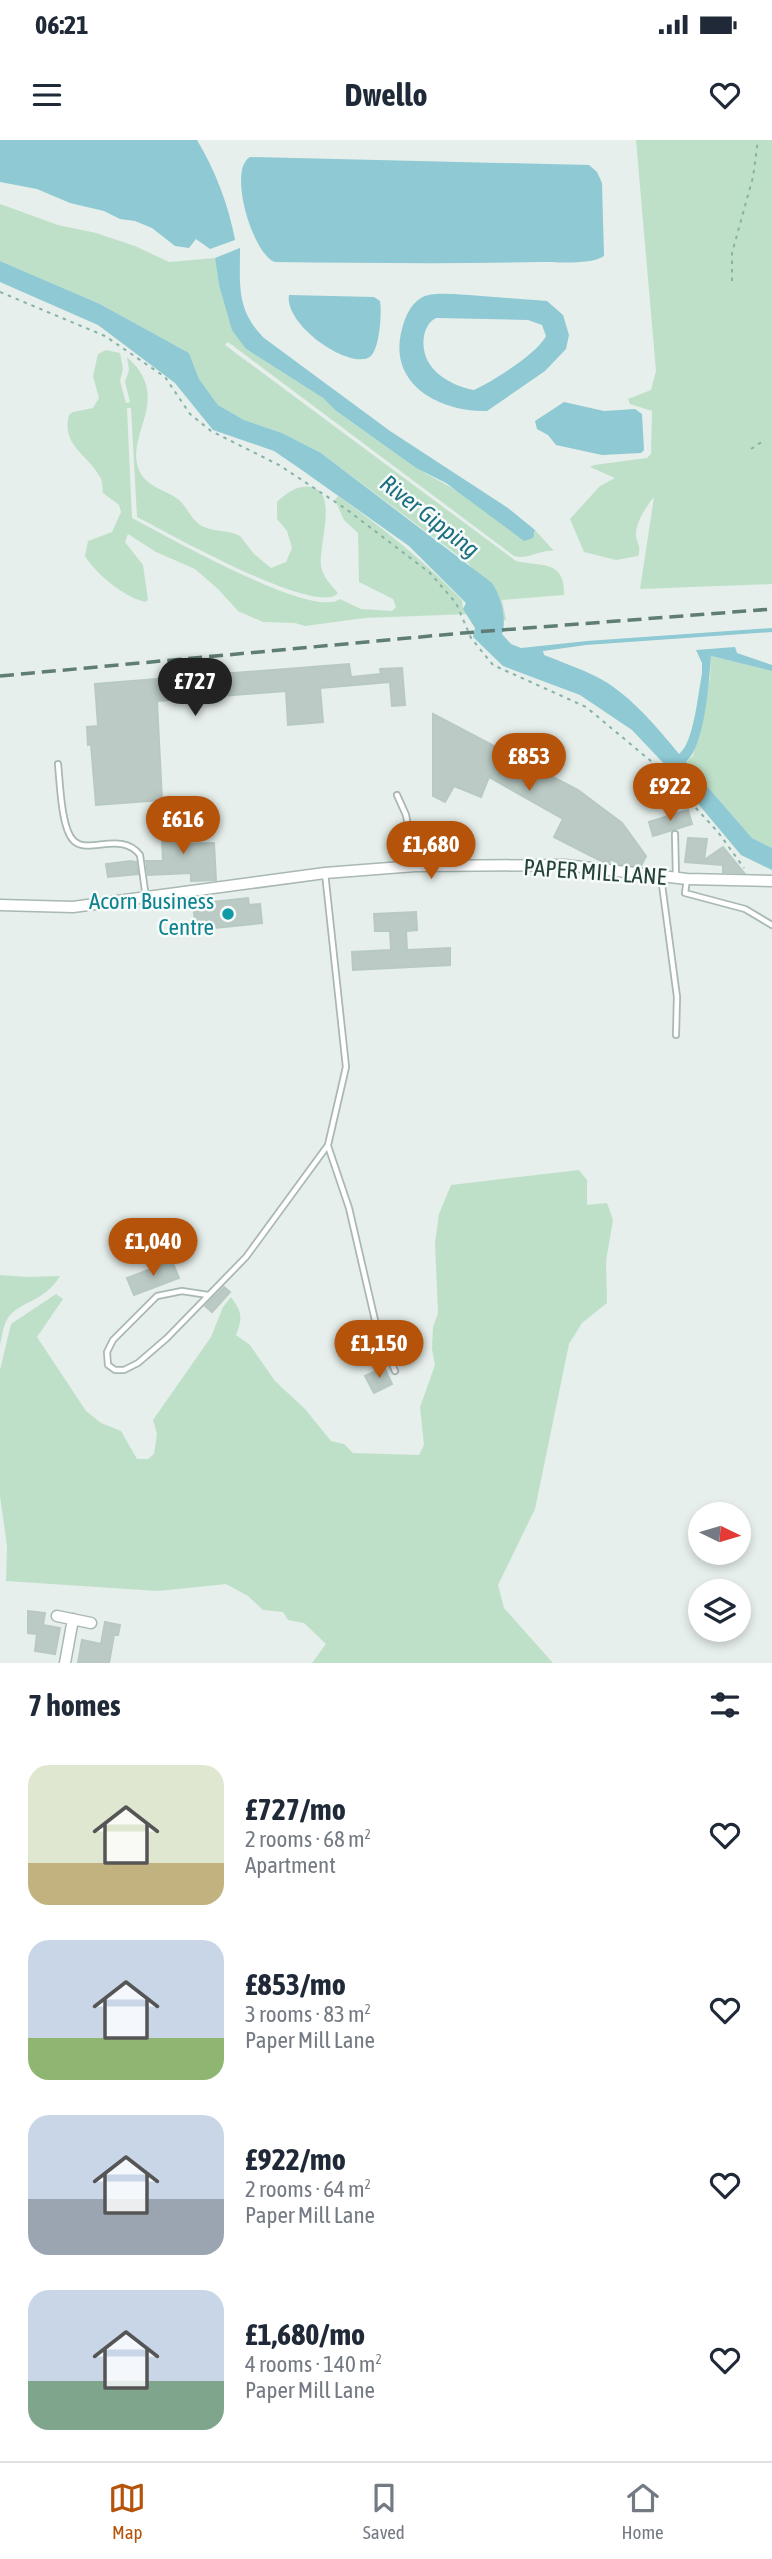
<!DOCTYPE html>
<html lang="en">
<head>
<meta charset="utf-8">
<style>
  body { margin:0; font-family:"Asap Condensed",sans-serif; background:#f2f2f3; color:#1f2937; height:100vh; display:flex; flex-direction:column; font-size:26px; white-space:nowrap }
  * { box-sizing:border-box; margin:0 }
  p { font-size:23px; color:#747a83 }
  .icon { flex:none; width:38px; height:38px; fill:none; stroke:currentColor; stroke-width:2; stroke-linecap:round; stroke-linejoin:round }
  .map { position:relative; height:1523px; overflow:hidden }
  .details { display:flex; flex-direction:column; background:#fff; flex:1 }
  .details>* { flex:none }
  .needle { width:46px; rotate:95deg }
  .buttons { position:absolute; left:688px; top:1362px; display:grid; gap:14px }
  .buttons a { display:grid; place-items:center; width:63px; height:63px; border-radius:50%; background:#fff; box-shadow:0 4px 10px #0003; font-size:35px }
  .price { position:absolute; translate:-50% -60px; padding:0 16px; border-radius:24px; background:#b45309; color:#fff; font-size:23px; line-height:46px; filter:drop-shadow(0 2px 4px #0008) }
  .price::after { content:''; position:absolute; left:50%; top:42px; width:21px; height:16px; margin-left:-10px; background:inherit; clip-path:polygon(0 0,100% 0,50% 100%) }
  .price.active { background:#222; color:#fff }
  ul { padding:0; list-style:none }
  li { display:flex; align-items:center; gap:21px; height:175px; padding:0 28px }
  li span { display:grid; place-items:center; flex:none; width:196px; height:140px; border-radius:21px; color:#555 }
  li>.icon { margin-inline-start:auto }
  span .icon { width:84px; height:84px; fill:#fffc; stroke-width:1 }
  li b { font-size:30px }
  h2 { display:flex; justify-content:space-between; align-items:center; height:84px; padding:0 28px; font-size:30px }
  .status { display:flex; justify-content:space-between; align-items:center; height:49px; padding:0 35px; background:#fff; direction:ltr }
  .status svg { height:19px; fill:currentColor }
  header { display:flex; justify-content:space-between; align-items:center; height:91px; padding:0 28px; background:#fff; font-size:32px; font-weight:700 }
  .tabs { display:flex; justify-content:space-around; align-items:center; height:98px; border-top:2px solid #e0e1e3; background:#fff; font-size:19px; color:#747a83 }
  .tabs a { display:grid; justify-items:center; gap:4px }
  .tabs .active { color:#b45309 }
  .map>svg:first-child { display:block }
  .green { fill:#bfe0c8 }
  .water { fill:#8ec9d4; fill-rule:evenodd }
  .building { fill:#bbcac4; stroke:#b8c9c2; stroke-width:2 }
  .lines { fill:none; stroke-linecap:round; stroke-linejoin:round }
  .lane-casing { stroke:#a8b8b2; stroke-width:8 }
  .street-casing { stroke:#a8b8b2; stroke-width:13 }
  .path { stroke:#86b3a5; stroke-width:2; stroke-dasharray:3.5 5; stroke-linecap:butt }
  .lane { stroke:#fff; stroke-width:4.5 }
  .street { stroke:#fff; stroke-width:10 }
  .rail { stroke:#5f7d75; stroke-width:3.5; stroke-dasharray:14 7; stroke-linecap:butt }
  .culture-dot { fill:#0f9aa8; stroke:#f7fbf9; stroke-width:2.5 }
  .labels { text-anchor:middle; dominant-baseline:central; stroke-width:5; stroke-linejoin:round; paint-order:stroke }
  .street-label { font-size:23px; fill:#24423a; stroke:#f7fbf9 }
  .culture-label { font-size:23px; fill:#0d838f; stroke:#f7fbf9; text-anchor:end }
  .water-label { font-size:24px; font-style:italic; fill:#1c6f80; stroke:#f7fbf9 }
</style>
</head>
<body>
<div class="status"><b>06:21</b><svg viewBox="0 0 49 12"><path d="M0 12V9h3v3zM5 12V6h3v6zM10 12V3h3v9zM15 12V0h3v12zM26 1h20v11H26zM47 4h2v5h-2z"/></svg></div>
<header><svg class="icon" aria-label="menu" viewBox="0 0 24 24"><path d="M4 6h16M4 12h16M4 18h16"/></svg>Dwello<svg class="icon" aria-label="heart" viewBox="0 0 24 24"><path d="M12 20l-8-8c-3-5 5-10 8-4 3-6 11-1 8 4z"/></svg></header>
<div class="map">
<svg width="772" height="1523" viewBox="0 0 772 1523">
  <rect width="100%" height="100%" fill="#e6efeb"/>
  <!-- green -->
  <path class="green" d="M636 0H772V444L640 449 654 357C647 365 636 382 636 394 636 403 642 406 638 416L616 420 584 412 570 379 600 346 615 338 590 327 594 325 647 318 651 314 652 271 630 264 628 259 651 250 656 231Z
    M0 64 58 85 96 93 135 106 169 122 215 118 219 145 246 209 323 258 335 270 416 328 535 394V390L554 411C540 409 529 420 514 416L228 202 225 205 516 421C541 427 565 419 564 455L502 460 506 480 495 481 478 437 468 423 321 313 282 293 244 280 218 265 199 239 189 213 100 164 0 121Z
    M106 210 120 213 123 229 120 241 126 263 130 262 125 242 129 230 127 217C175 259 122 296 140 332 148 348 167 350 179 360 188 368 192 382 204 387 216 392 229 390 240 396L254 414 271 428 286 422 292 408 287 391 277 379V362C285 354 298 344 311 347 339 352 318 406 321 426 323 437 331 445 338 453 317 478 165 391 137 377L131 268H127L132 378C165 395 313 480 340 459L361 469 392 471 396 467 393 459 359 442 358 393 344 380 335 360 338 356C383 388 424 421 462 460L463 469 468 474 365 478 305 486 295 483 263 482 238 471 218 449 195 429 156 412 128 394 125 402 143 425 148 460 145 462C124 457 96 434 85 416L88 401 112 392 121 372 119 365 103 353C102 348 103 342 100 337 88 314 61 306 69 275L73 272 93 268 99 258 93 236 98 214Z
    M711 516 772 531V708L752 698 686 622 693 616 710 538Z
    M579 1030 587 1040V1065L607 1063 613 1080 606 1121 607 1163 582 1183 569 1204 535 1369 498 1445 504 1468 553 1523H312L326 1504 304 1483 288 1480 283 1472 263 1470 248 1456 226 1444 158 1451 6 1441 7 1406 0 1356V1230L11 1184 56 1154 63 1159 37 1197 86 1271 101 1283 121 1291 137 1319H148L154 1314 157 1294 153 1280 211 1197 223 1167 231 1157C242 1172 243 1178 236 1195L250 1205 275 1241 305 1269 331 1301 344 1304 353 1313 419 1315 424 1305 420 1267 435 1225 432 1209 433 1187 438 1173 435 1103 439 1074 451 1045Z
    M0 1135 28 1137 60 1136C45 1162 19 1161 8 1178 3 1185 2 1197 0 1205Z"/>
  <!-- water -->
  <path class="water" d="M0 0H197C215 30 229 66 235 100L210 109 196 99 189 108 175 106 152 88 135 81 120 79 104 71 70 63 37 49 0 42Z
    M250 17 589 25 597 32 602 43 604 116C592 125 556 122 541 122 452 124 364 123 275 122 253 115 227 30 250 17Z
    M240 108C240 145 236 170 264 198L390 291 508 368 535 390 533 398 524 401 446 343 416 328 335 270 323 258 246 209 232 190 219 145 215 118Z
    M0 121 100 164 189 213 199 239 218 265 244 280 282 293 321 313 492 443C501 456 507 480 502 494L511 504 521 508 587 501 772 488V492L586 505 543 511 544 515C561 522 579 528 595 536 628 552 657 587 679 614 694 603 698 553 702 534V523L696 510 735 507 737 513 772 525V531L711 516C709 542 705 605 686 622L752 698 772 708V730L741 715 669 629 632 590 580 555 503 526 473 497 475 488 463 469 466 463 409 406 299 328 274 311 213 290 175 243 98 185 0 142Z
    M289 155 374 157 380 161C382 171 380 214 368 218 344 227 284 183 289 155Z
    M469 155 547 161 563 175 569 195 566 209 545 231 487 271C439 272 387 244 402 189 405 177 410 165 421 158 433 151 456 155 469 155ZM436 178 528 180 542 185 546 196C537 214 493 241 474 250 447 245 419 227 424 196 426 187 429 182 436 178Z
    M564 262 604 271 635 269 642 274 644 310 641 313 602 315 556 305 548 295 537 289 535 281Z"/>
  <!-- building -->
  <path class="building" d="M349 524 351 537 381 534 380 529 402 528 405 565 392 566 390 542 320 548 323 582 288 585 286 551 157 561 162 660 96 665 91 604 88 605 87 587 98 586 95 544Z
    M433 574 578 650 622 683 646 716 641 726 618 724 611 719 609 723 603 722 554 697 563 679 489 637 481 657 454 646 445 662 433 656Z
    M688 670 692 684 653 696 649 682Z
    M178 677 179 704 214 703 216 740 191 741V733L148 735 146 721H163L161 678Z
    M688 698 707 699 704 720 723 707 744 733 723 732V725L685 722Z
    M131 721 136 722 138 734 108 737 106 724Z
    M248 758 249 765 260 764 262 783 196 790 193 764Z
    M416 772 417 790 406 791 407 810 450 808V825L353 830 352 812 391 810 390 791H375L374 774Z
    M172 1121 179 1138 134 1155 127 1138Z
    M224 1147 230 1152 212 1172 205 1166Z
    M384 1227 392 1244 374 1253 365 1236Z
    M28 1471 45 1473 43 1485 60 1488 55 1514 35 1511 37 1494 28 1493Z
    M105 1482 120 1485 118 1495H114L109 1523H78L82 1500 101 1504Z"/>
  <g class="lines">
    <defs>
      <path id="lane" d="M58 624C60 642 61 687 73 700 87 716 121 690 140 715L146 758
        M397 655 406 675 415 725
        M675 694 676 737
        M661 737 677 857 676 895
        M687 739 685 753 745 769 772 785
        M328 1006 349 1068 377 1189 395 1231
        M208 1155 182 1151 157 1156 113 1200 107 1212 108 1225 115 1230H124L138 1223 167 1198 246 1117 328 1005 346 927 325 733"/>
      <path id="street" d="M0 765 73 767 325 733 415 726 565 725 687 739 772 741
        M57 1476 91 1483
        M65 1523 73 1479"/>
    </defs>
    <!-- lane casing -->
    <use href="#lane" class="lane-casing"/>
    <!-- street casing -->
    <use href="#street" class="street-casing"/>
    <!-- path -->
    <path class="path" d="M732 141V113L753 37 758 0
      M0 152 105 196 165 237 190 274 211 291 279 325 346 369 430 433 456 463 471 498 493 525 586 567 658 627 718 692 744 728
      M751 309 763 301"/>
    <!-- lane -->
    <use href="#lane" class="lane"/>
    <!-- street -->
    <use href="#street" class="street"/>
    <!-- rail -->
    <path class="rail" d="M0 536 463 493 772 469"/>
  </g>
  <!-- markers -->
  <circle class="culture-dot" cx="228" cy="774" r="7"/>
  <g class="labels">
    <!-- street labels -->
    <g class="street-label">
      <text transform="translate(595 732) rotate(4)">PAPER MILL LANE</text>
    </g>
    <!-- culture labels -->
    <g class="culture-label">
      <text x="214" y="761">Acorn Business<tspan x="214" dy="26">Centre</tspan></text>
    </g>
    <!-- water labels -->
    <g class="water-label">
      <text transform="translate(430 376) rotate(38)">River Gipping</text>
    </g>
  </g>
</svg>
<div class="buttons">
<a><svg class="needle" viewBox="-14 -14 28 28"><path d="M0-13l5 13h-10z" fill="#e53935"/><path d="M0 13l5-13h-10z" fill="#747a83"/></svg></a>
<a><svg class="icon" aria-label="layers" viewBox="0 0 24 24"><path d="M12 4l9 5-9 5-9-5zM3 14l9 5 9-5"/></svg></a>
</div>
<b class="price active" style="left:195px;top:578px">£727</b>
<b class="price" style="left:529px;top:653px">£853</b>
<b class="price" style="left:670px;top:683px">£922</b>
<b class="price" style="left:183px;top:716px">£616</b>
<b class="price" style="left:431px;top:741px">£1,680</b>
<b class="price" style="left:153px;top:1138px">£1,040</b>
<b class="price" style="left:379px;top:1240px">£1,150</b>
</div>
<section class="details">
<h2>7 homes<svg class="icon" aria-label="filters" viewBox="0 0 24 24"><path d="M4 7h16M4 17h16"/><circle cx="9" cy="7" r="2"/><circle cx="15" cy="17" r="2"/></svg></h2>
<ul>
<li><span style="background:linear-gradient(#dfe7d0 70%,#c2b280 0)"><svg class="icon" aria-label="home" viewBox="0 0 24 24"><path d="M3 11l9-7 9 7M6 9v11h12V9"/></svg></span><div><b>£727/mo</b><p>2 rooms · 68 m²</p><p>Apartment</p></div><svg class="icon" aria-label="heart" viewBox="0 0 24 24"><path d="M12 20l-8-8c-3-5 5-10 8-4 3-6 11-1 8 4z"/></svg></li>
<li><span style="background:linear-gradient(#c9d6e8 70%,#8fb573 0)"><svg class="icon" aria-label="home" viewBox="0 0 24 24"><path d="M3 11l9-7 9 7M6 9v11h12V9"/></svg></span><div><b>£853/mo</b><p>3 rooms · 83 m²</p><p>Paper Mill Lane</p></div><svg class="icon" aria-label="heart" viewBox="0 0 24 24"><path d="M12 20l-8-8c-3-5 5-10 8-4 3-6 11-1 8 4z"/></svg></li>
<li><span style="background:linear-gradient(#c9d6e8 60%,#9aa5b1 0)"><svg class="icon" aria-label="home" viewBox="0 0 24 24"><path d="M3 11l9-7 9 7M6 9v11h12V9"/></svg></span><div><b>£922/mo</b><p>2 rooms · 64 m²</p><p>Paper Mill Lane</p></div><svg class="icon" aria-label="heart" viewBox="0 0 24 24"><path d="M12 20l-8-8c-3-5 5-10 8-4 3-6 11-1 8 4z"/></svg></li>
<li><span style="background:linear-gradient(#c9d6e8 65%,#7fa58c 0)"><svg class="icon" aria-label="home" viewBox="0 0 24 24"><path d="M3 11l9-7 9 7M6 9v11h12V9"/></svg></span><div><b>£1,680/mo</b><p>4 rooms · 140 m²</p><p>Paper Mill Lane</p></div><svg class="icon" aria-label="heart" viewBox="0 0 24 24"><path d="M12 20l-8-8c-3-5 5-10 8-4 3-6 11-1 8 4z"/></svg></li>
</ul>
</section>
<nav class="tabs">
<a class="active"><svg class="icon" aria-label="map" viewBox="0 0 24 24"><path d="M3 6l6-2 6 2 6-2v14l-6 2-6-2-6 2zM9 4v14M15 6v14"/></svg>Map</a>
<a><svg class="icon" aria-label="saved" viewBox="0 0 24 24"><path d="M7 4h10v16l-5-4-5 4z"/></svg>Saved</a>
<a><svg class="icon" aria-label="home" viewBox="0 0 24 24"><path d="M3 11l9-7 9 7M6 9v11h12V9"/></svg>Home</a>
</nav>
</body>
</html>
